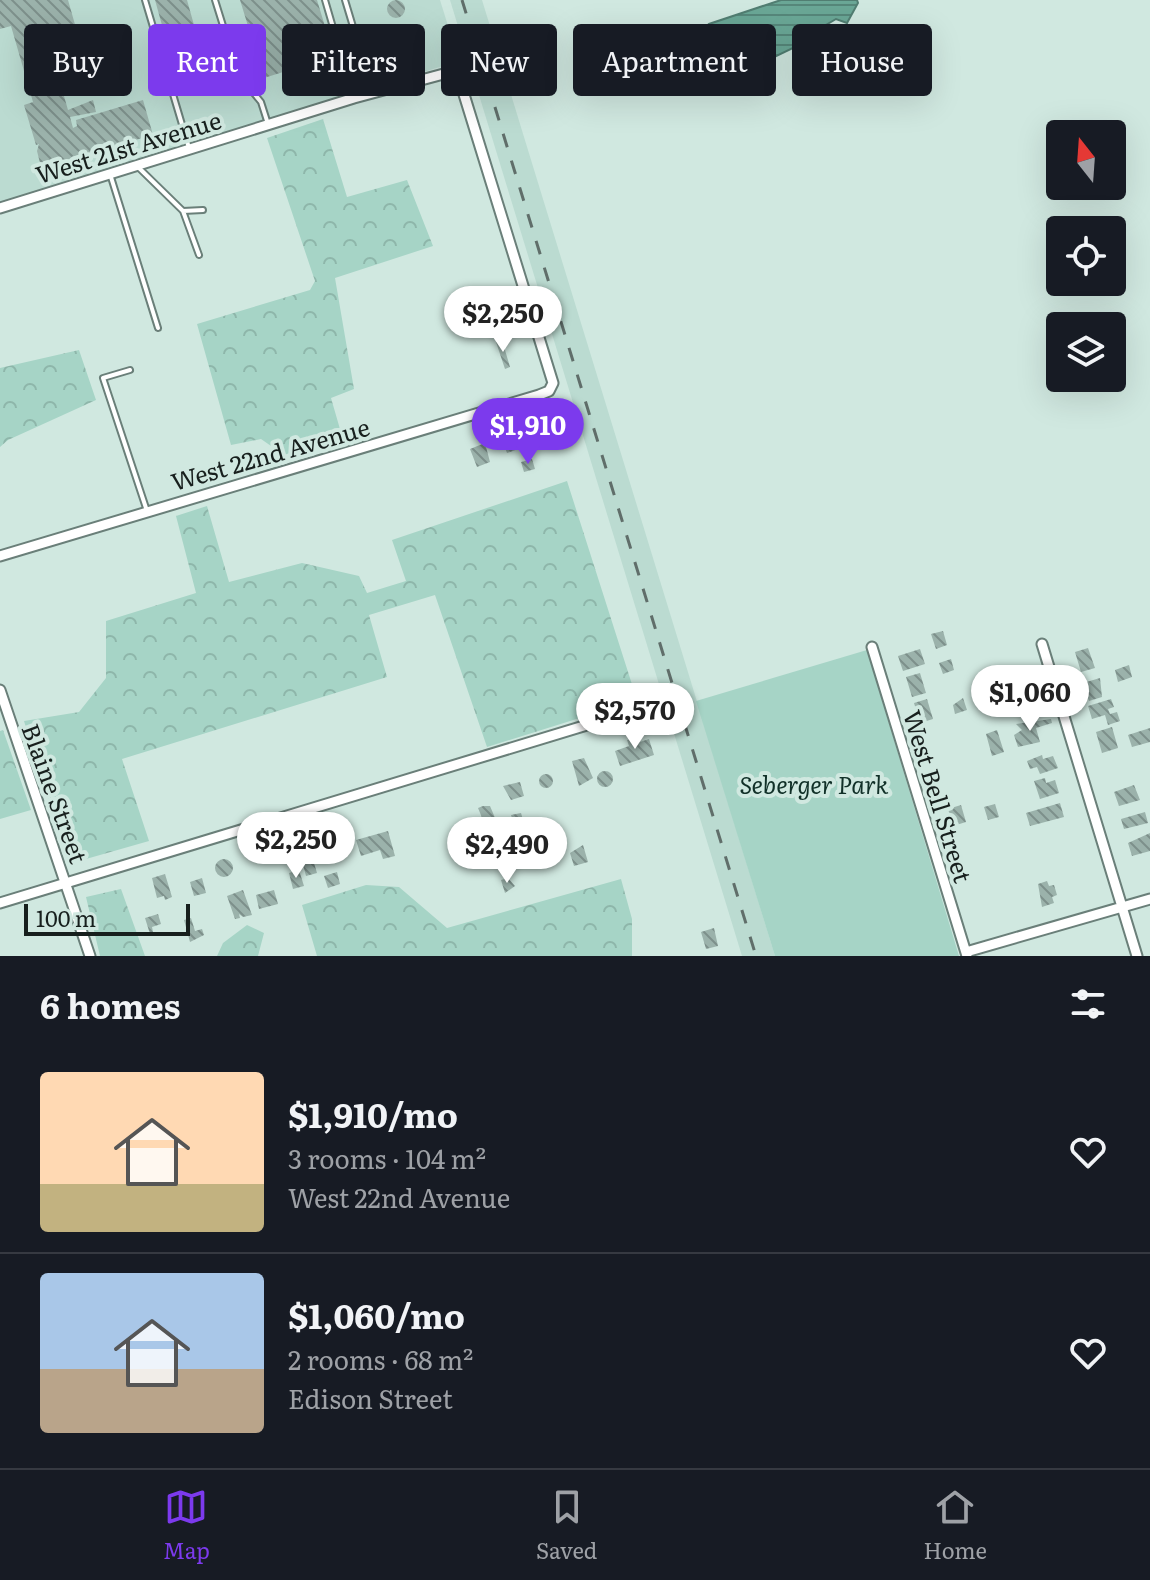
<!DOCTYPE html>
<html lang="en">
<head>
<meta charset="utf-8">
<style>
  body { margin:0; font-family:Literata,serif; background:#242831; color:#f1f3f6; height:100vh; display:flex; flex-direction:column; font-size:30px; white-space:nowrap }
  * { box-sizing:border-box; margin:0 }
  p { font-size:26px; color:#9ea1a6 }
  .icon { flex:none; width:44px; height:44px; fill:none; stroke:currentColor; stroke-width:2; stroke-linecap:round; stroke-linejoin:round }
  .map { position:relative; height:956px; overflow:hidden }
  .sheet { display:flex; flex-direction:column; background:#171b24; flex:1 }
  .sheet>* { flex:none }
  .hud { position:absolute; left:24px; top:24px; width:1102px; height:72px; display:flex; gap:16px }
  .needle { width:52px; rotate:343deg }
  .tools { position:absolute; left:1046px; top:120px; display:grid; gap:16px }
  .tools a { display:grid; place-items:center; width:80px; height:80px; border-radius:8px; background:#171b24; box-shadow:0 8px 32px #0002; font-size:40px }
  .scale { position:absolute; left:24px; bottom:20px; width:166px; box-sizing:border-box; padding-left:8px; border:4px solid #171f1d; border-top:0; font-size:22px; line-height:28px; white-space:nowrap; color:#171f1d; -webkit-text-stroke:6px #d0e8e0; paint-order:stroke }
  .price { position:absolute; translate:-50% -68px; padding:0 18px; border-radius:28px; background:#fff; color:#222; font-size:26px; line-height:52px; filter:drop-shadow(0 2px 4px #0008) }
  .price::after { content:''; position:absolute; left:50%; top:48px; width:24px; height:18px; margin-left:-12px; background:inherit; clip-path:polygon(0 0,100% 0,50% 100%) }
  .price.selected { background:#7c3aed; color:#fff }
  ul { padding:0; list-style:none }
  li { display:flex; align-items:center; gap:24px; height:200px; padding:0 40px }
  li+li { border-top:2px solid #363941 }
  li span { display:grid; place-items:center; flex:none; width:224px; height:160px; border-radius:8px; color:#555 }
  li>.icon { margin-inline-start:auto }
  span .icon { width:96px; height:96px; fill:#fffc; stroke-width:1 }
  li b { font-size:34px }
  h2 { display:flex; justify-content:space-between; align-items:center; height:96px; padding:0 40px; font-size:34px }
  .pill { padding:0 28px; border-radius:8px; background:#171b24; box-shadow:0 8px 32px #0002; font-size:28px; line-height:72px }
  .pill.selected { background:#7c3aed; color:#fff }
  .dock { display:flex; justify-content:space-around; align-items:center; height:112px; border-top:2px solid #363941; background:#171b24; font-size:22px; color:#9ea1a6 }
  .dock a { display:grid; justify-items:center; gap:4px }
  .dock .selected { color:#7c3aed }
  .map>svg:first-child { display:block }
  .built { fill:#bbdbd1 }
  .forest { fill:url(#forest-crowns) }
  .park { fill:#a6d4c6 }
  .water { fill:url(#water-rules); stroke:#517e72; stroke-width:2 }
  .building { fill:url(#building-back-hatch) }
  .lines { fill:none; stroke-linecap:round; stroke-linejoin:round }
  .lane-casing { stroke:#6a7f79; stroke-width:8 }
  .street-casing { stroke:#6a7f79; stroke-width:13 }
  .lane { stroke:#fff; stroke-width:4 }
  .street { stroke:#fff; stroke-width:9 }
  .rail { stroke:#606e6a; stroke-width:3; stroke-dasharray:14 14; stroke-linecap:butt }
  .labels { text-anchor:middle; dominant-baseline:central; stroke-width:8; stroke-linejoin:round; paint-order:stroke }
  .street-label { font-size:24px; fill:#171f1d; stroke:#d0e8e0 }
  .park-label { font-size:24px; font-style:italic; fill:#113028; stroke:#d0e8e0 }
</style>
</head>
<body>
<div class="map">
<svg width="1150" height="956" viewBox="0 0 1150 956">
  <defs>
    <pattern id="forest-crowns" width="20" height="18" patternUnits="userSpaceOnUse" patternTransform="scale(2)"><rect width="20" height="18" fill="#a6d4c6"/><path d="M2 6a3 3 0 1 1 6 0M12 15a3 3 0 1 1 6 0" fill="none" stroke="#8eb6aa"/></pattern>
    <pattern id="water-rules" width="6" height="5" patternUnits="userSpaceOnUse" patternTransform="scale(2)"><rect width="6" height="5" fill="#6aa796"/><path d="M0 2.5h6" fill="none" stroke="#56877a"/></pattern>
    <pattern id="building-back-hatch" width="6" height="6" patternUnits="userSpaceOnUse" patternTransform="scale(2)"><rect width="6" height="6" fill="#9bb2ab"/><path d="M-1 5l2 2M0 0l6 6M5-1l2 2" fill="none" stroke="#7d908b"/></pattern>
  </defs>
  <rect width="100%" height="100%" fill="#d0e8e0"/>
  <!-- built -->
  <path class="built" d="M0 0H440L459 61 0 203Z
    M450 0H482L775 956H742Z"/>
  <!-- forest -->
  <path class="forest" d="M323 119 347 197 407 180 433 246 335 278 354 389 331 398 342 436 284 455 261 439 231 445 197 324 310 290 315 281 267 138Z
    M79 350 96 400 8 440 0 447V368Z
    M567 481 637 700 487 747 435 595 369 615 387 677 122 759 149 841 72 863 62 845 24 721 79 712 106 678V621L196 593 176 516 207 506 229 582 302 563 359 576 367 593 406 581 392 540Z
    M3 730 31 810 0 819V731Z
    M621 879 632 919V956H317L302 905 366 885 399 887 447 928Z
    M121 889 145 956H100L86 897Z
    M247 925 264 933 258 956H217L223 943Z"/>
  <!-- park -->
  <path class="park" d="M867 650 959 956H775L696 701Z"/>
  <!-- water -->
  <path class="water" d="M781 0H857L858 3 847 23 836 19 826 25 820 35 737 75 690 80 664 65 634 68 627 65 644 53 694 37 709 24Z"/>
  <!-- building -->
  <path class="building" d="M387 9a9 9 0 1 1 18 0a9 9 0 1 1-18 0Z
    M0 0H68L78 35 49 44 68 110 93 100 96 112 70 117 73 128 77 126 76 120 143 100 153 135 41 167 37 151 39 144 36 145 24 105 33 102 11 26 0 29Z
    M155 0H187L208 75 178 83Z
    M240 0H317L334 56 264 78Z
    M483 305 488 317 477 322 472 309Z
    M502 340 510 367 505 369 496 342Z
    M517 435 521 448 507 453 502 440Z
    M485 443 490 462 477 467 470 449Z
    M532 459 535 469 524 472 521 462Z
    M943 631 947 645 936 649 931 634Z
    M1088 648 1095 668 1081 672 1075 652Z
    M920 649 925 664 903 671 898 656Z
    M951 659 954 670 943 674 939 663Z
    M1129 665 1132 677 1118 682 1115 670Z
    M920 673 926 693 912 697 906 677Z
    M1100 678 1102 697 1089 701 1083 683Z
    M963 698 967 710 955 714 953 705Z
    M927 699 933 719 920 723 914 703Z
    M1111 699 1114 707 1108 709 1110 714 1117 712 1120 721 1108 725 1105 715 1092 719 1088 706Z
    M1051 719 1052 723 1036 728 1040 742 1018 747 1014 735 1022 730 1016 724Z
    M1112 727 1118 748 1102 753 1096 732Z
    M1150 728V742L1132 747 1128 735Z
    M997 730 1004 752 992 756 986 734Z
    M638 737 640 742 649 739 654 755 620 766 615 751 629 746 627 740Z
    M1042 755 1043 759 1053 756 1058 768 1040 774 1037 767 1030 769 1027 761Z
    M584 758 593 778 579 786 572 761Z
    M597 779a8 8 0 1 1 16 0a8 8 0 1 1-16 0Z
    M539 781a7 7 0 1 1 14 0a7 7 0 1 1-14 0Z
    M1045 778 1046 783 1055 780 1059 793 1040 799 1034 781Z
    M520 782 524 796 511 800 503 786Z
    M1134 785 1140 800 1119 806 1114 792Z
    M1060 803 1064 817 1030 826 1026 813Z
    M995 804 999 817 988 820 984 807Z
    M961 805 966 822 953 826 948 809Z
    M483 806H490L501 832 490 837 478 808Z
    M1145 812 1148 823 1124 829 1121 819Z
    M521 813 524 823 514 825 511 815Z
    M335 824 341 853 327 856 320 829Z
    M388 831 395 856 383 859 380 850 361 856 356 840Z
    M1150 833V851L1132 856 1128 843Z
    M583 845 588 862 574 866 570 853Z
    M309 846 317 873 306 876 299 849Z
    M215 868a9 9 0 1 1 18 0a9 9 0 1 1-18 0Z
    M299 870 304 886 293 889 289 873Z
    M337 872 340 884 328 888 324 876Z
    M165 874 172 897 165 900 164 896 157 898 152 878Z
    M202 878 206 893 194 896 190 882Z
    M508 878 515 886 505 893 501 880Z
    M1047 881 1049 886 1054 885 1057 895 1052 897 1054 903 1042 907 1038 884Z
    M243 890 252 915 243 917 239 914 240 918 235 919 227 896Z
    M274 890 278 904 259 909 256 895Z
    M158 914 161 924 152 927 153 932 150 934 145 918Z
    M191 918 195 931 202 929 204 935 190 942 184 920Z
    M714 928 718 946 706 949 701 932Z"/>
  <g class="lines">
    <defs>
      <path id="lane" d="M145 0 189 148
        M215 0 238 74 261 102 268 124
        M325 0 353 96
        M345 0 372 90
        M137 166 183 211 199 255
        M110 174 158 328
        M183 211 203 210
        M130 370 103 378 147 511"/>
      <path id="street" d="M0 208 354 98 451 72 462 88 553 383 549 391 539 395 0 556
        M1042 644 1137 956
        M872 647 967 956
        M0 690 90 956
        M0 903 643 708
        M966 952 1150 899"/>
    </defs>
    <!-- lane casing -->
    <use href="#lane" class="lane-casing"/>
    <!-- street casing -->
    <use href="#street" class="street-casing"/>
    <!-- lane -->
    <use href="#lane" class="lane"/>
    <!-- street -->
    <use href="#street" class="street"/>
    <!-- rail -->
    <path class="rail" d="M462 0 756 956"/>
  </g>
  <g class="labels">
    <!-- street labels -->
    <g class="street-label">
      <text transform="translate(128 146) rotate(-17)">West 21st Avenue</text>
      <text transform="translate(270 453) rotate(-16)">West 22nd Avenue</text>
      <text transform="translate(56 793) rotate(70)">Blaine Street</text>
      <text transform="translate(939 796) rotate(73)">West Bell Street</text>
    </g>
    <!-- park labels -->
    <g class="park-label">
      <text x="814" y="783">Seberger Park</text>
    </g>
  </g>
</svg>
<div class="tools">
<a><svg class="needle" viewBox="-14 -14 28 28"><path d="M0-13l5 13h-10z" fill="#e53935"/><path d="M0 13l5-13h-10z" fill="#9ea1a6"/></svg></a>
<a><svg class="icon" aria-label="locate" viewBox="0 0 24 24"><circle cx="12" cy="12" r="6"/><path d="M12 2v4M12 18v4M2 12h4M18 12h4"/></svg></a>
<a><svg class="icon" aria-label="layers" viewBox="0 0 24 24"><path d="M12 4l9 5-9 5-9-5zM3 14l9 5 9-5"/></svg></a>
</div>
<div class="scale">100 m</div>
<b class="price" style="left:503px;top:354px">$2,250</b>
<b class="price selected" style="left:528px;top:466px">$1,910</b>
<b class="price" style="left:1030px;top:733px">$1,060</b>
<b class="price" style="left:635px;top:751px">$2,570</b>
<b class="price" style="left:296px;top:880px">$2,250</b>
<b class="price" style="left:507px;top:885px">$2,490</b>
<div class="hud">
<a class="pill">Buy</a>
<a class="pill selected">Rent</a>
<a class="pill">Filters</a>
<a class="pill">New</a>
<a class="pill">Apartment</a>
<a class="pill">House</a>
</div>
</div>
<section class="sheet">
<h2>6 homes<svg class="icon" aria-label="filters" viewBox="0 0 24 24"><path d="M4 7h16M4 17h16"/><circle cx="9" cy="7" r="2"/><circle cx="15" cy="17" r="2"/></svg></h2>
<ul>
<li><span style="background:linear-gradient(#ffd9b3 70%,#c2b280 0)"><svg class="icon" aria-label="home" viewBox="0 0 24 24"><path d="M3 11l9-7 9 7M6 9v11h12V9"/></svg></span><div><b>$1,910/mo</b><p>3 rooms · 104 m²</p><p>West 22nd Avenue</p></div><svg class="icon" aria-label="heart" viewBox="0 0 24 24"><path d="M12 20l-8-8c-3-5 5-10 8-4 3-6 11-1 8 4z"/></svg></li>
<li><span style="background:linear-gradient(#a9c7e8 60%,#b9a48a 0)"><svg class="icon" aria-label="home" viewBox="0 0 24 24"><path d="M3 11l9-7 9 7M6 9v11h12V9"/></svg></span><div><b>$1,060/mo</b><p>2 rooms · 68 m²</p><p>Edison Street</p></div><svg class="icon" aria-label="heart" viewBox="0 0 24 24"><path d="M12 20l-8-8c-3-5 5-10 8-4 3-6 11-1 8 4z"/></svg></li>
</ul>
</section>
<nav class="dock">
<a class="selected"><svg class="icon" aria-label="map" viewBox="0 0 24 24"><path d="M3 6l6-2 6 2 6-2v14l-6 2-6-2-6 2zM9 4v14M15 6v14"/></svg>Map</a>
<a><svg class="icon" aria-label="saved" viewBox="0 0 24 24"><path d="M7 4h10v16l-5-4-5 4z"/></svg>Saved</a>
<a><svg class="icon" aria-label="home" viewBox="0 0 24 24"><path d="M3 11l9-7 9 7M6 9v11h12V9"/></svg>Home</a>
</nav>
</body>
</html>
